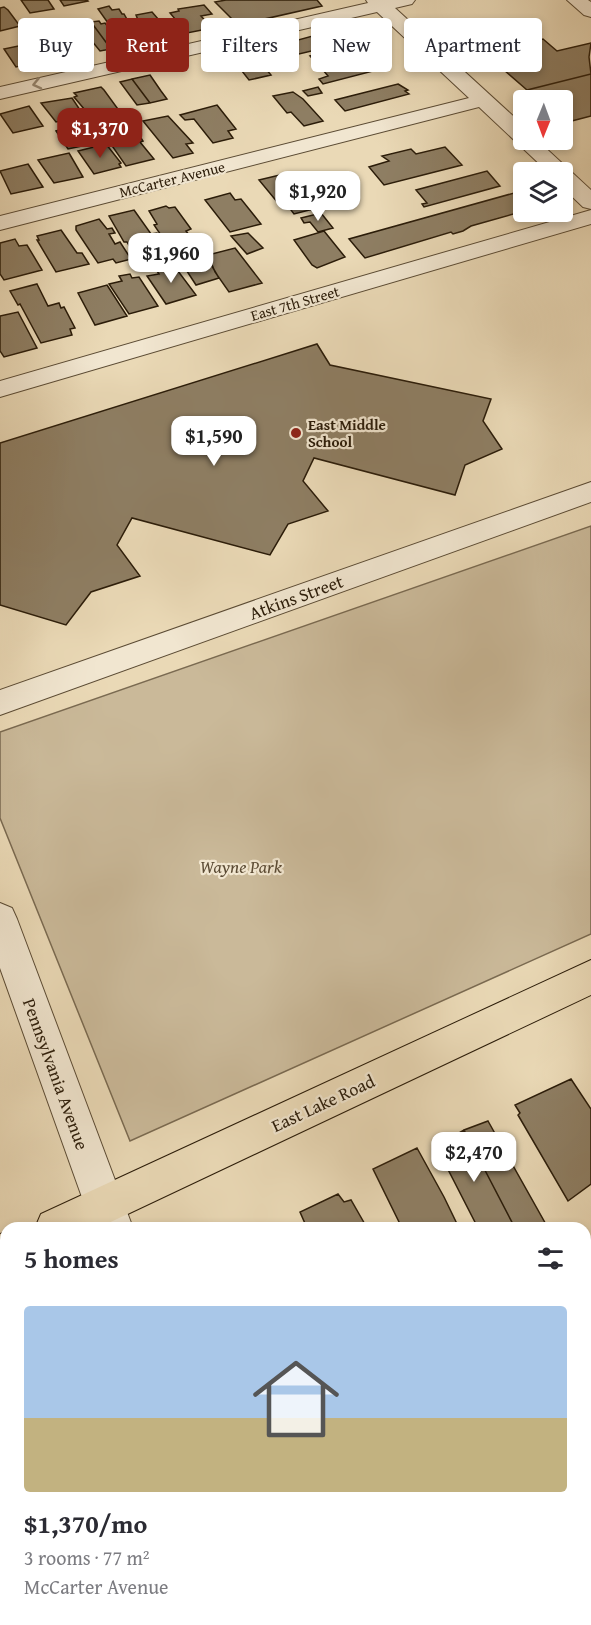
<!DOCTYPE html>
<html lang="en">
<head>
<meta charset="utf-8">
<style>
  body { margin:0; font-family:"Gentium Book Plus",serif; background:#f7f7f7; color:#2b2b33; height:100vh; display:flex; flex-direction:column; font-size:22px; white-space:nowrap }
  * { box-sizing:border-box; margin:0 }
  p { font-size:20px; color:#7c7c81 }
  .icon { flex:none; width:33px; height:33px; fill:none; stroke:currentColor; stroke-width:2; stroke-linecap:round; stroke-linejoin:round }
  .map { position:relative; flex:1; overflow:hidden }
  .panel { position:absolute; left:0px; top:1222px; width:591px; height:404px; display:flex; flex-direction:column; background:#fff; border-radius:18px 18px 0 0; box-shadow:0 3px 9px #0003 }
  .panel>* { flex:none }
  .top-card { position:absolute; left:18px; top:18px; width:555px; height:54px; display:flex; gap:12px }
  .needle { width:39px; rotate:181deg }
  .controls { position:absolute; left:513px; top:90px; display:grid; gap:12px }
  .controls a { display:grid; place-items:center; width:60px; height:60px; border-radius:6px; background:#fff; box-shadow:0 3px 9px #0003; font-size:30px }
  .price { position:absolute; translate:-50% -51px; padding:0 14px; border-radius:12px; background:#fff; color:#222; font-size:20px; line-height:39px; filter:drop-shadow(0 2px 3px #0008) }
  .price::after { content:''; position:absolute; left:50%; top:36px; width:18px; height:14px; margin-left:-9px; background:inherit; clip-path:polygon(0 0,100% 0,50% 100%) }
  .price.current { background:#8f2418; color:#fff }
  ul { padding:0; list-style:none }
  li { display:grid; align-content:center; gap:12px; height:318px; padding:0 24px }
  li span { display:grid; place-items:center; height:186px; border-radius:6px; color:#555 }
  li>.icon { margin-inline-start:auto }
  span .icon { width:108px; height:108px; fill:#fffc; stroke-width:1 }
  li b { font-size:26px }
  h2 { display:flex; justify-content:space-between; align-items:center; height:72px; padding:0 24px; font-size:26px }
  .chip { padding:0 21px; border-radius:6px; background:#fff; box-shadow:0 3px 9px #0003; font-size:21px; line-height:54px }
  .chip.current { background:#8f2418; color:#fff }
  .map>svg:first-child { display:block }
  .green { fill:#cab999; stroke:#7a6a51; stroke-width:1.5 }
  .building { fill:#8e7e63; stroke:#2b1c09; stroke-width:1.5 }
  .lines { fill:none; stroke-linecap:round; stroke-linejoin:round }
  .minor-casing { stroke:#5b4b34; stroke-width:2 }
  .major-casing { stroke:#2b1c09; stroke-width:2 }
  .minor { fill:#f1e6d0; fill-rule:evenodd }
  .major { fill:#ead9b6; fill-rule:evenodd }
  .oneway { stroke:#988b76 }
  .poi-dot { fill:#8f2418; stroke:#f1e6d0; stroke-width:2 }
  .labels { text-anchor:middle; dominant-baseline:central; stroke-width:4.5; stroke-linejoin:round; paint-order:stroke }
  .far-street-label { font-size:15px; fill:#2b1c09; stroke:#f1e6d0 }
  .far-poi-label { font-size:15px; font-weight:bold; fill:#2b1c09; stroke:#f1e6d0; text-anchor:start }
  .street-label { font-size:18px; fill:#2b1c09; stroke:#f1e6d0 }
  .park-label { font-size:18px; font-style:italic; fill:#5b4b34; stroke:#f1e6d0 }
</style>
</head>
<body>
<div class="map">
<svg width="591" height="1625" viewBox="0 0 591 1625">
  <rect width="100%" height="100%" fill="#ead9b6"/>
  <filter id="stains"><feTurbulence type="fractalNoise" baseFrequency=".00333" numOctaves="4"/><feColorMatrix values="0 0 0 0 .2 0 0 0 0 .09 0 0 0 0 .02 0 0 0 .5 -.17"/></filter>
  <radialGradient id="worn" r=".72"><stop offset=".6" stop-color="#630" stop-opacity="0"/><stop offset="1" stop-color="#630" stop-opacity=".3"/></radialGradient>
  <!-- green -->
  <path class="green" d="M591 526V934L130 1141 0 818V732Z"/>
  <!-- building -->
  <path class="building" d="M21 0H48L54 9 30 13Z
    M60 0H87L88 1 64 6Z
    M226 0H317L322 6 238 25 215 2Z
    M204 5 212 14 201 16 212 28 187 33 170 13 179 11 178 9Z
    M109 6 112 10 119 9 122 14H124L133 30 116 33 113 30 98 9Z
    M4 7 8 10 20 26 0 31V8Z
    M152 12 172 35 148 42 130 21 138 20 136 15Z
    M99 21 101 24 105 23 123 46 111 49 91 22Z
    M94 26 111 49 100 51 82 29Z
    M338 29 344 34 337 36H341L345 43 299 54 287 43Z
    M68 30 86 51H84L85 54 63 59 43 34Z
    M543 39 557 51 591 43 589 57 591 74 527 90 496 63 531 57 518 46Z
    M353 43 364 54 319 66 310 56 317 54 315 52Z
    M28 44 41 61 16 67 4 49Z
    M362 59 377 70 323 84 319 79 328 76 322 69Z
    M260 62 271 75 249 80 238 66Z
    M591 74V116L564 123 562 100H539L527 90Z
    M150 75 161 91 167 99 150 103 132 79Z
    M132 79 150 103 137 105 120 82Z
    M398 84 408 90 405 91 409 94 345 111 335 100Z
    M101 87 104 90 123 116 96 123 74 97 77 96 74 93Z
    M318 87 322 93 308 96 303 91Z
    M293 92 303 99 323 121 304 126 291 112 287 113 273 96Z
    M72 98 84 116 56 122 41 103Z
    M217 105 236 129 228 131 233 138 213 143 194 119 185 120 180 115Z
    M29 106 43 126 13 133 0 114Z
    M168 116 193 143 186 144 193 153 173 158 143 121Z
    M69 127 82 146 68 149 56 131Z
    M137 132 143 141 140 142 154 159 126 166 108 140Z
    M106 144 121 163 119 164 121 167 94 174 78 151Z
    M445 147 462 165 384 185 369 167 389 161 382 156 411 149 416 154Z
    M69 153 83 177 54 183 38 160Z
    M28 164 43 187 11 194 0 171Z
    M487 171 500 186 424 207 422 204 427 203 416 190Z
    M288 173 317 208 294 214 285 202 278 203 259 180Z
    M230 193 235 200 241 199 261 224 230 232 205 200Z
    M514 193 524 203V211L471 226 463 231 453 234 451 232 365 258 349 239Z
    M166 206 169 208 175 207 191 229 186 231 193 240 169 247 154 225 157 224 149 211Z
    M134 210 151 234 157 233 163 241 131 249 127 242H124L109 216Z
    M321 213 333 228 318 232 310 222 304 223 301 218Z
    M99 219 107 229 112 228 115 233 109 234 115 244 120 242 131 259 116 263 113 259 98 263 76 230V226Z
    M61 230 77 253H82L89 264 56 272 37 240H39L37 236Z
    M324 231 345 257 317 268 312 265 294 240Z
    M248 233 263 248 247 254 231 236Z
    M15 239 19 246 27 245 42 270 4 280 0 274V243Z
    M235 248 262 283 229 292 215 272 208 255Z
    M192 259 196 265 209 261 219 278 196 285 181 262Z
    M172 263 196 295 166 304 147 276 159 274 155 268Z
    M130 274 132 278 139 277 158 306 129 314 109 284 122 281 119 276Z
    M37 284 48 306 59 303 61 308 64 307 75 328 70 329 72 335 41 343 20 304 18 305 10 291Z
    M107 285 127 316 95 325 78 293Z
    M18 312 37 348 4 357 0 351V316Z
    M317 344 330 365 491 399 483 421 502 449 465 465 455 495 314 458 303 481 328 511 288 524 270 555 132 518 117 545 140 576 91 592 66 625 0 605V443Z
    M571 1079 591 1109V1184L568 1201 518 1115 520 1113 515 1105Z
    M488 1121 548 1228H515L464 1130Z
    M464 1130 515 1228H478L436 1146Z
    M417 1148 444 1197 459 1228H402L373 1169Z
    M338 1194 344 1202 351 1200 366 1226 371 1225 373 1228H307L300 1212Z
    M591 1320V1382L585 1385V1323Z
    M6 1344V1371L0 1351V1347Z
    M0 1386 6 1406V1485L0 1486Z
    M6 1616V1620H147L149 1625H4L3 1617Z
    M389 1620H421L424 1625H379Z
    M475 1620H510L511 1621 504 1625H477Z"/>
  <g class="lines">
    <defs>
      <path id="minor" d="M366 0H415L412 4 395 8 524 126V140H537L591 190V209L583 207 562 187V172H548L479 107 0 230V216L469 98 377 12 0 99V87L368 3Z
        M567 0H588L591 2V17L584 15Z
        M591 210V224L0 397V381Z
        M591 482V502L0 715V690Z
        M0 903 12 908 17 919 133 1228H93L0 968Z
        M231 1620H279L281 1625H233Z"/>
      <path id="major" d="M591 960V995L98 1228H35L41 1214Z
        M6 1232V1272L0 1274V1234Z"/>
    </defs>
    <!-- minor casing -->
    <use href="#minor" class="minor-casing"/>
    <!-- major casing -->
    <use href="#major" class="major-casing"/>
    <!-- minor -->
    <use href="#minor" class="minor"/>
    <!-- major -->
    <use href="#major" class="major"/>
  </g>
  <!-- one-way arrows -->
  <defs><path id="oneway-chevron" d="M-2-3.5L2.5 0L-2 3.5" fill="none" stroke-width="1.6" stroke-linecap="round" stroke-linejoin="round" transform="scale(1.5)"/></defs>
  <use class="oneway" href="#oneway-chevron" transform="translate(37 84) rotate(167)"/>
  <!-- markers -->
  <circle class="poi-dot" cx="296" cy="433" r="6"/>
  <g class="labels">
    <!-- far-street labels -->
    <g class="far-street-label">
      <text transform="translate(172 179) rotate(-14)">McCarter Avenue</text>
      <text transform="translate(295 303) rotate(-16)">East 7th Street</text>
    </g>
    <!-- far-poi labels -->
    <g class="far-poi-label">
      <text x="308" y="424">East Middle<tspan x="308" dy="17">School</tspan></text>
    </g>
    <!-- street labels -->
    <g class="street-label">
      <text transform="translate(296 597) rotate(-20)">Atkins Street</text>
      <text transform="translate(56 1074) rotate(70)">Pennsylvania Avenue</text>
      <text transform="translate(323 1103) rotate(-25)">East Lake Road</text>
    </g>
    <!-- park labels -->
    <g class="park-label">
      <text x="241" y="866">Wayne Park</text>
    </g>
  </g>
  <rect width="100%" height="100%" filter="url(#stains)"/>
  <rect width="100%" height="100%" fill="url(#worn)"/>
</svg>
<div class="controls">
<a><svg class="needle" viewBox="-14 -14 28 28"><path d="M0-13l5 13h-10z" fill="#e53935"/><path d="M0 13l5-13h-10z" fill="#7c7c81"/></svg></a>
<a><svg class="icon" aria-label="layers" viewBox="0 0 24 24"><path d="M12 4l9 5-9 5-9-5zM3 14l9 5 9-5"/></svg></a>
</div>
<b class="price current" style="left:100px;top:159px">$1,370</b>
<b class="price" style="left:318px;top:222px">$1,920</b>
<b class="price" style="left:171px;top:284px">$1,960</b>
<b class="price" style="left:214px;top:467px">$1,590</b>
<b class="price" style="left:474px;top:1183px">$2,470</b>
<div class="top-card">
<a class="chip">Buy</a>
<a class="chip current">Rent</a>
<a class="chip">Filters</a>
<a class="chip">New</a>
<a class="chip">Apartment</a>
</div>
<section class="panel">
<h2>5 homes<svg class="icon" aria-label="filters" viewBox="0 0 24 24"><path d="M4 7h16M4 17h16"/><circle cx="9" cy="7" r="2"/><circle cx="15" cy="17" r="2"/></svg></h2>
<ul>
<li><span style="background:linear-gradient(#a9c7e8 60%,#c2b280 0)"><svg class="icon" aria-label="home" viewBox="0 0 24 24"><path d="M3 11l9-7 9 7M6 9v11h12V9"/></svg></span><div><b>$1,370/mo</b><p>3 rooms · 77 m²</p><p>McCarter Avenue</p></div></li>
</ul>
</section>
</div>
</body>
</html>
